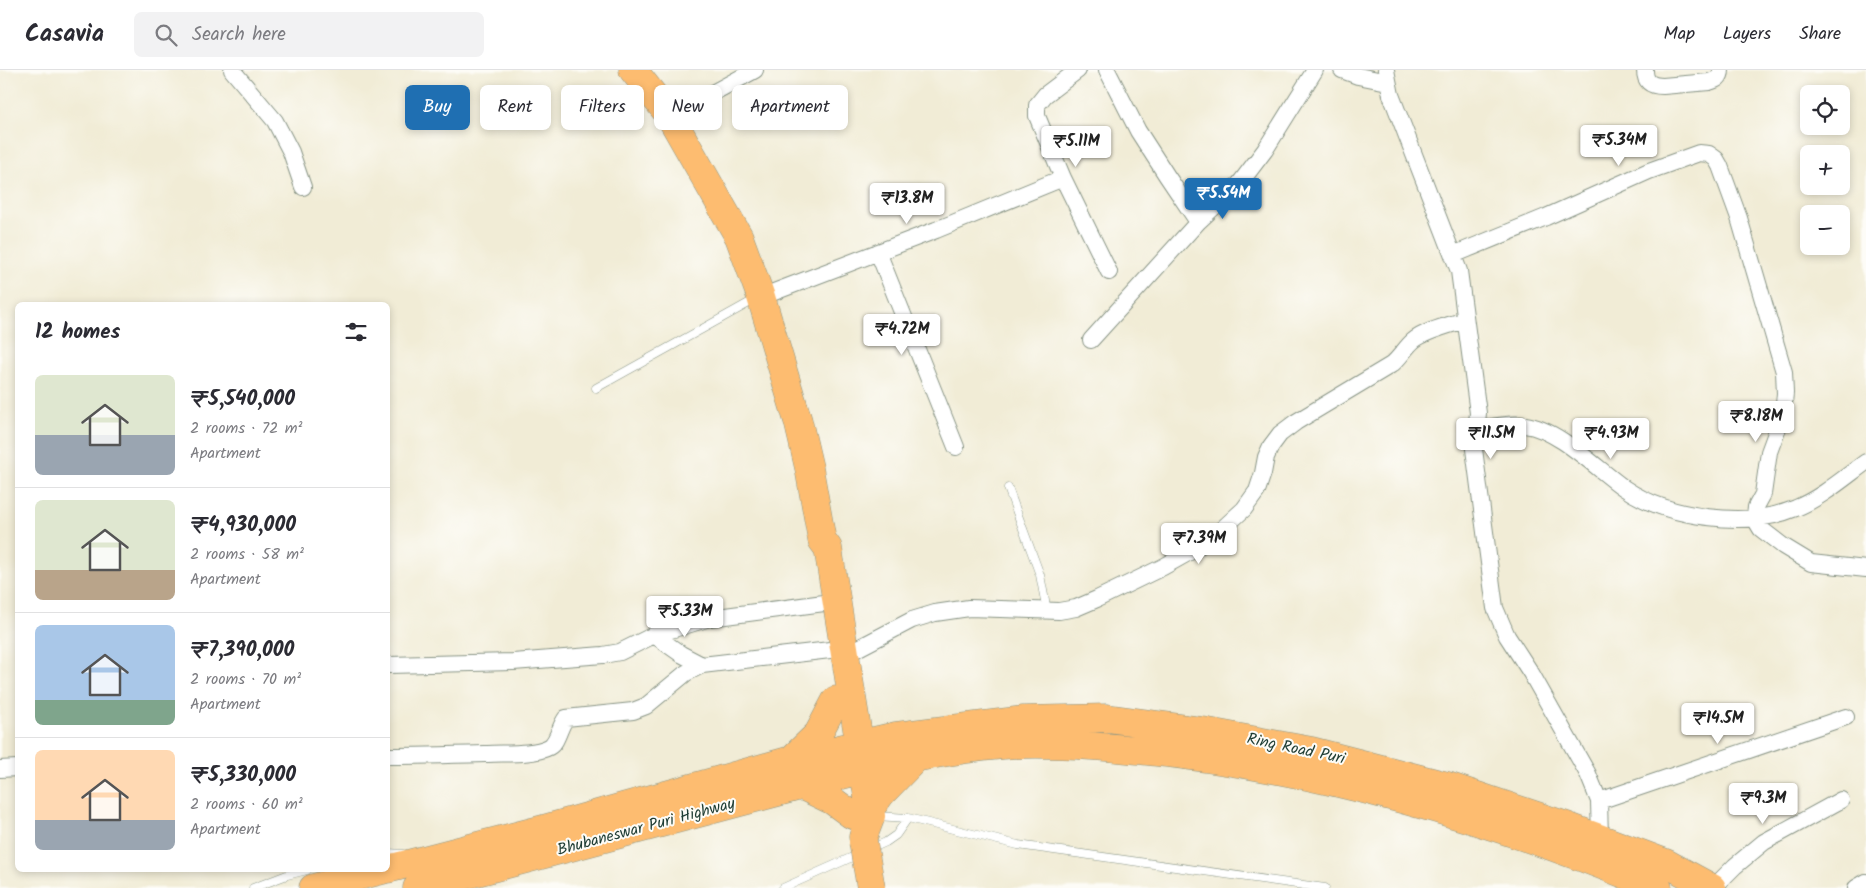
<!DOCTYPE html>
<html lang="en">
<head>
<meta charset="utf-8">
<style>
  body { margin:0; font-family:Kalam,sans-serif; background:#f2f2f3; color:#2b2b33; height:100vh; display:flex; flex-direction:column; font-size:19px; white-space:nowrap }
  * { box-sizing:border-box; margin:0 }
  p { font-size:16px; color:#7c7c81 }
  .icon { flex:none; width:28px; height:28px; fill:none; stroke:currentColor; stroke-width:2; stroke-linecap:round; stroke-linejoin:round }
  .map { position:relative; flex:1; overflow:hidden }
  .details { position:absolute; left:15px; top:232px; width:375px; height:570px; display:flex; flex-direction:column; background:#fff; border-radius:8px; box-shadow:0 2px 8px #0003 }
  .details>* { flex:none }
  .top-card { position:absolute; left:405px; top:15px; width:475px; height:45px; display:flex; gap:10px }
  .fabs { position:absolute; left:1800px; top:15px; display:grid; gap:10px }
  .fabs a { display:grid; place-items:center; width:50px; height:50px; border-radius:8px; background:#fff; box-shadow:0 2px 8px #0003; font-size:25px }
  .price { position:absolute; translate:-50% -42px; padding:0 11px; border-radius:5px; background:#fff; color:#222; font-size:16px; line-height:32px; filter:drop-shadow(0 1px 2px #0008) }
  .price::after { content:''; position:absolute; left:50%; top:30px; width:15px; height:11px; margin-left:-8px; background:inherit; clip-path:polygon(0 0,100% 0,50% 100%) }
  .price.active { background:#1f6fb2; color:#fff }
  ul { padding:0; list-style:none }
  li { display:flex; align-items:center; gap:15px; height:125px; padding:0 20px }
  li+li { border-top:1px solid #e1e1e2 }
  li span { display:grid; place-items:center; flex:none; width:140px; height:100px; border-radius:8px; color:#555 }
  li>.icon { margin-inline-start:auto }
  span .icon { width:60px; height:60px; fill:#fffc; stroke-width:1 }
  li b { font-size:21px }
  h2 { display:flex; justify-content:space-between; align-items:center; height:60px; padding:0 20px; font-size:21px }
  .pill { padding:0 18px; border-radius:8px; background:#fff; box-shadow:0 2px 8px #0003; font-size:18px; line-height:45px }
  .pill.active { background:#1f6fb2; color:#fff }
  header { display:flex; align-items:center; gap:30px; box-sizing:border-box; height:70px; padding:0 25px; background:#fff; border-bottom:1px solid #e1e1e2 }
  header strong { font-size:24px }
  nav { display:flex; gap:28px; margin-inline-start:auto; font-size:18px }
  .search { width:350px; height:45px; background:#f2f2f3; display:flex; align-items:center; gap:12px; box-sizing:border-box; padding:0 18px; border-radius:8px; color:#7c7c81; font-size:19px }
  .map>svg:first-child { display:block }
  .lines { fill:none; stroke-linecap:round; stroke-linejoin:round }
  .lane-casing { stroke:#889485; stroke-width:9 }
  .street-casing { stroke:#889485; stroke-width:18 }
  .highway-casing { stroke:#889485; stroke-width:29 }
  .lane { stroke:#fff; stroke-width:8 }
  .street { stroke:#fff; stroke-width:16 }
  .highway { stroke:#fdbc6f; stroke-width:28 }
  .highway-bridge-casing { stroke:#889485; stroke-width:29; stroke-linecap:butt }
  .highway-bridge { stroke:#fdbc6f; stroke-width:28 }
  .labels { text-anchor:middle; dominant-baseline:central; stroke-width:4; stroke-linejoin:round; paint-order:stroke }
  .street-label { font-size:16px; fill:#1f3d34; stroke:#fdfcf7 }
</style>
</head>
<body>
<header>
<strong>Casavia</strong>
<div class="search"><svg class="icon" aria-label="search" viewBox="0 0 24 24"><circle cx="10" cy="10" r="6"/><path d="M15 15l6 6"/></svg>Search here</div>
<nav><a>Map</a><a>Layers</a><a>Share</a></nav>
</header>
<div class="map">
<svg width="1866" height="818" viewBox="0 0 1866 818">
  <rect width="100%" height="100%" fill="#fdfcf7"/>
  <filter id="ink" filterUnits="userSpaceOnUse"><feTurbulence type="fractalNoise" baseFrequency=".02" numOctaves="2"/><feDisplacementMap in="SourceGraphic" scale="10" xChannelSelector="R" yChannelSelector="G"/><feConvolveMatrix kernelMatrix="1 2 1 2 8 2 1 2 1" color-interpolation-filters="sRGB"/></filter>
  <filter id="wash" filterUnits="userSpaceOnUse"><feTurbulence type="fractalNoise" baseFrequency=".0096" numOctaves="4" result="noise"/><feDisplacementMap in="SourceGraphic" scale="20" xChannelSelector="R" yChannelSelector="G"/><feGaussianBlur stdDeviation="1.12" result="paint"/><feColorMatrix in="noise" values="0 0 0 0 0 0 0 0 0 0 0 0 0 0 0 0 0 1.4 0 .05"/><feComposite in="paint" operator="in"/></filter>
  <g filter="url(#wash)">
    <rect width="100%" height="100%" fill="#f1ecd6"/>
  </g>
  <g filter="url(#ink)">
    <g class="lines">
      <defs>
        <path id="lane" d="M596 318 756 229
          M1008 418 1040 505 1047 541
          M876 746 908 748 1018 775 1325 818
          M388 783 403 784
          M253 818 287 805 307 800
          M783 818 886 772 896 765 908 748"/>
        <path id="street" d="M232 0 275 51 291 82 303 117
          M1078 0 1045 25 1037 35V46L1063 108 1109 202
          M1107 0 1138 61 1167 106 1198 152
          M1342 0 1358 6 1388 12
          M1386 0 1391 25 1459 201 1478 343 1474 379 1495 538 1507 566 1531 603 1588 704 1599 731 1600 768
          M1645 0C1645 12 1651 16 1663 16L1709 12C1716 10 1721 8 1721 0
          M670 46 755 0
          M878 182 956 377
          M1453 185 1546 147 1649 101 1699 83 1709 84 1716 89 1720 96 1739 148 1784 302 1785 323 1783 344 1769 382 1763 424 1756 437 1755 449 1761 459 1783 476 1811 493 1866 499
          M761 227 936 160 1063 108
          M1091 270 1198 152 1240 113 1265 80 1315 0
          M1476 361C1492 357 1509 353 1525 355 1558 359 1597 399 1624 418 1668 448 1747 459 1796 438 1821 428 1844 408 1866 392
          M654 565 681 584 702 595
          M845 585 912 550 935 543 969 538 1059 541 1076 538 1097 529 1163 497 1195 479 1219 462 1244 439 1257 421 1263 403 1266 387 1271 376 1280 364 1296 352 1391 295C1400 288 1405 278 1413 271 1424 261 1450 255 1465 250
          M388 595 513 592 603 585 620 582 654 565 710 548 824 533
          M388 686C421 686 454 685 488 684 505 683 534 685 549 677 558 672 559 657 566 648L633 641 646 636 686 603 702 595 830 580
          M0 699 18 698
          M1599 731 1846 647
          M1713 818 1735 796 1764 772 1841 730
          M1856 818 1866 812"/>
        <path id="highway" d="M633 0 670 46 739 167 761 227 798 351 809 398 822 470 828 478 871 746 863 767
          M791 690 818 664 836 630
          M802 716 833 731 852 745
          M870 739 881 724 915 689
          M388 799 543 759 791 690 896 666 1024 650 1107 648 1203 661 1312 681 1448 716 1567 756 1666 793 1712 818
          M313 818 383 800
          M417 818C529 788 641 758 752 729 835 707 918 682 1003 675 1048 672 1094 676 1138 680 1313 696 1496 750 1658 818"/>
      </defs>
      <!-- lane casing -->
      <use href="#lane" class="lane-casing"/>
      <!-- street casing -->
      <use href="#street" class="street-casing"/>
      <!-- highway casing -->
      <use href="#highway" class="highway-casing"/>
      <!-- lane -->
      <use href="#lane" class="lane"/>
      <!-- street -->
      <use href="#street" class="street"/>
      <!-- highway -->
      <use href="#highway" class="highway"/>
      <defs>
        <path id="highway-bridge" d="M863 772 871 818"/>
      </defs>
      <!-- highway-bridge casing -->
      <use href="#highway-bridge" class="highway-bridge-casing"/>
      <!-- highway-bridge -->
      <use href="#highway-bridge" class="highway-bridge"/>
    </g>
  </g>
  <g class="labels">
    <!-- street labels -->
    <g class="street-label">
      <text transform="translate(1296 679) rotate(12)">Ring Road Puri</text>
      <text transform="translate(646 757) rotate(-15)">Bhubaneswar Puri Highway</text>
    </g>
  </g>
</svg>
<div class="fabs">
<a><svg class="icon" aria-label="locate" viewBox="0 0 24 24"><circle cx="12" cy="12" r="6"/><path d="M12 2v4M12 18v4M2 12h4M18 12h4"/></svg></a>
<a>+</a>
<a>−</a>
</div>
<b class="price" style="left:1619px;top:97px">₹5.34M</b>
<b class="price" style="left:1076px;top:98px">₹5.11M</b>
<b class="price active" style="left:1223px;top:150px">₹5.54M</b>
<b class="price" style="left:907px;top:155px">₹13.8M</b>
<b class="price" style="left:902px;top:286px">₹4.72M</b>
<b class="price" style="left:1756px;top:373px">₹8.18M</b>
<b class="price" style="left:1491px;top:390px">₹11.5M</b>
<b class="price" style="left:1611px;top:390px">₹4.93M</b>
<b class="price" style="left:1199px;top:495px">₹7.39M</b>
<b class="price" style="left:685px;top:568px">₹5.33M</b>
<b class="price" style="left:1718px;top:675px">₹14.5M</b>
<b class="price" style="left:1763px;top:755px">₹9.3M</b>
<div class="top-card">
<a class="pill active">Buy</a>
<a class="pill">Rent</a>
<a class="pill">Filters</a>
<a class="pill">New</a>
<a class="pill">Apartment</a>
</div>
<section class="details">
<h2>12 homes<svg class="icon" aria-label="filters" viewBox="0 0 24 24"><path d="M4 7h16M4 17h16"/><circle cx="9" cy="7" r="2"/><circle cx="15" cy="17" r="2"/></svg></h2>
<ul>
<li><span style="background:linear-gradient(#dfe7d0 60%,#9aa5b1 0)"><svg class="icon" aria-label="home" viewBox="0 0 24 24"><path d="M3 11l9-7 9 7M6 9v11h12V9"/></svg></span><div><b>₹5,540,000</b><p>2 rooms · 72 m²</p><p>Apartment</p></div></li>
<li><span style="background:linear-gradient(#dfe7d0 70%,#b9a48a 0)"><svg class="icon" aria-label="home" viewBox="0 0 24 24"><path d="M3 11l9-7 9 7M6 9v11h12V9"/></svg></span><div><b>₹4,930,000</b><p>2 rooms · 58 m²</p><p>Apartment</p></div></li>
<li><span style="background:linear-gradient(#a9c7e8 75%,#7fa58c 0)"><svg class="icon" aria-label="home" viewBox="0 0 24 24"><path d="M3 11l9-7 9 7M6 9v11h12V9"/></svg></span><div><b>₹7,390,000</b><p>2 rooms · 70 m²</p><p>Apartment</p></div></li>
<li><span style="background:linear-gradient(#ffd9b3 70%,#9aa5b1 0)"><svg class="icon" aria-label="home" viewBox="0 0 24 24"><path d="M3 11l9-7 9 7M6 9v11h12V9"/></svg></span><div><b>₹5,330,000</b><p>2 rooms · 60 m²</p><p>Apartment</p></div></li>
</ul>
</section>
</div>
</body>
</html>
